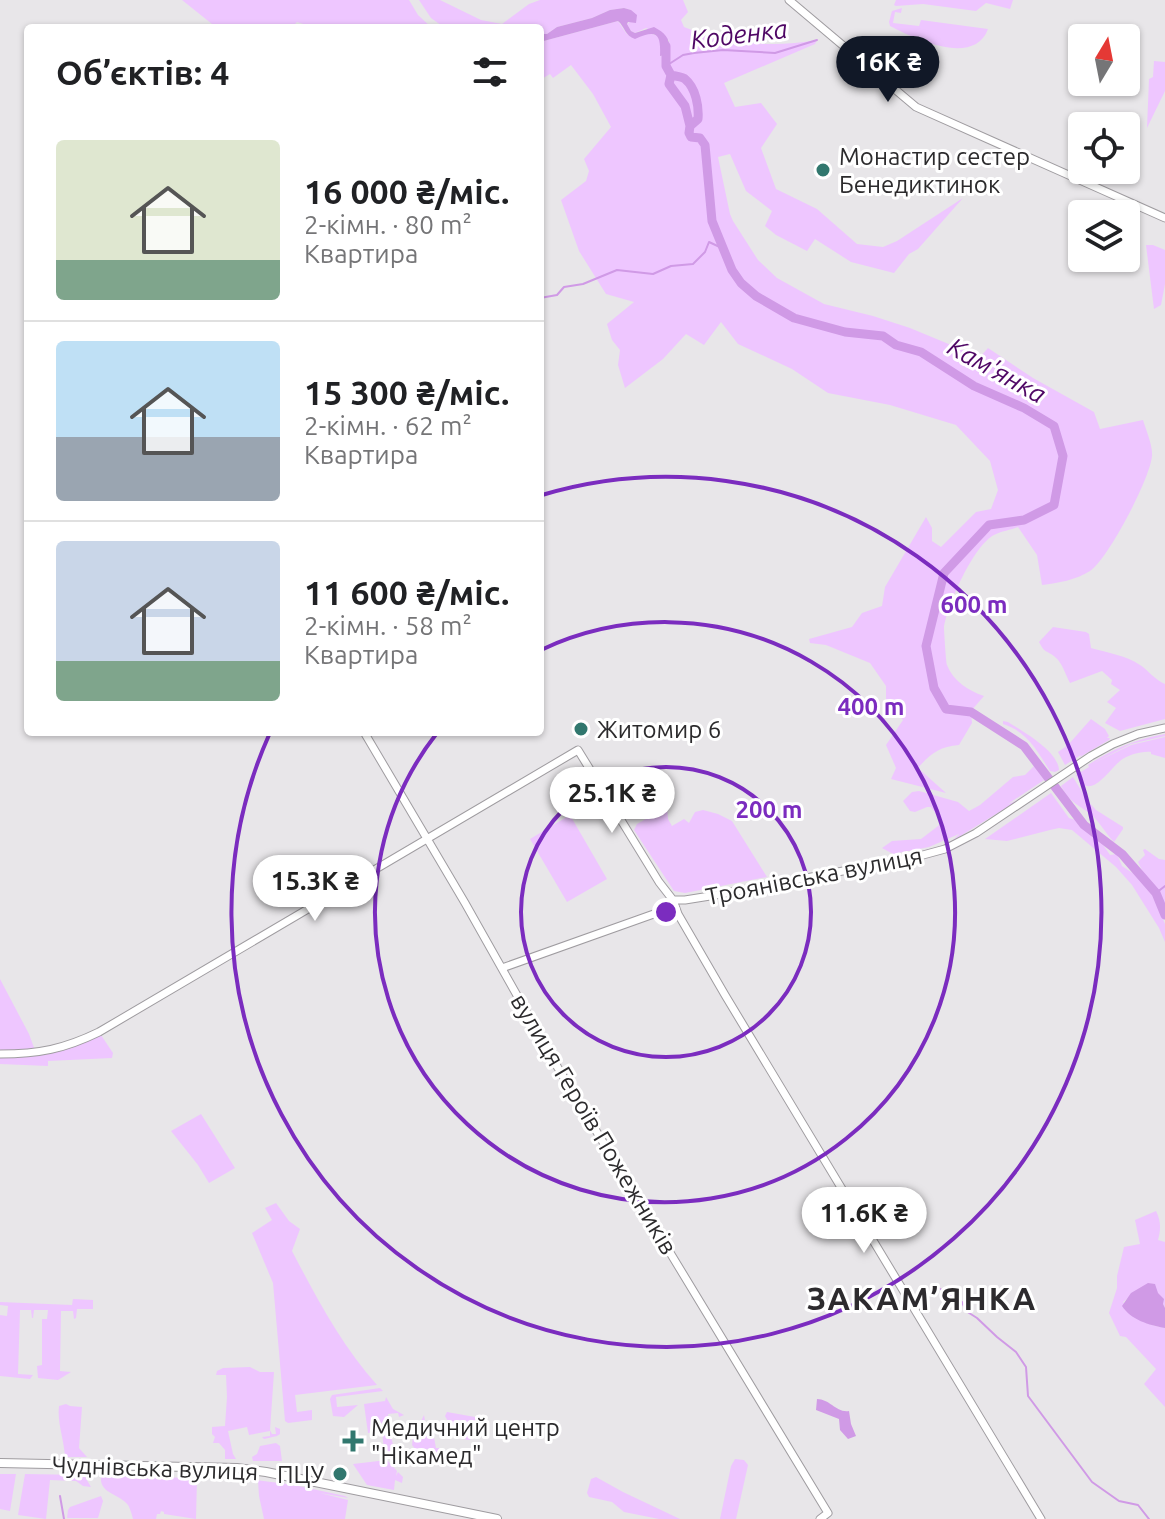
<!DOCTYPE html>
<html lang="uk">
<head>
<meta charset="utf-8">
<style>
  body { margin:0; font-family:Ubuntu,sans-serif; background:#f6f6f6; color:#202124; height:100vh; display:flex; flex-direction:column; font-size:30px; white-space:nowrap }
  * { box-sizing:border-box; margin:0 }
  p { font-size:26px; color:#757577 }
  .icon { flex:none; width:44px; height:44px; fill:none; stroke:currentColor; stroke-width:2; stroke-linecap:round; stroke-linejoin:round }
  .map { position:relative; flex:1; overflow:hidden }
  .sheet { position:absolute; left:24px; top:24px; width:520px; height:712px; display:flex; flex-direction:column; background:#fff; border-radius:8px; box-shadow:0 2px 6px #0004 }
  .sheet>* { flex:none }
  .needle { width:52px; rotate:10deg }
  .buttons { position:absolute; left:1068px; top:24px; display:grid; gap:16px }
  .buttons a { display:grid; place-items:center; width:72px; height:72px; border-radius:8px; background:#fff; box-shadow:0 2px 6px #0004; font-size:40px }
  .price { position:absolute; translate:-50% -68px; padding:0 18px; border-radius:28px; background:#fff; color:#222; font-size:26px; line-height:52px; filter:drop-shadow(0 2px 4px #0008) }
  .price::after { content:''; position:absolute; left:50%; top:48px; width:24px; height:18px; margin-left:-12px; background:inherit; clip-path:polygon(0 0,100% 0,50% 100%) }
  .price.on { background:#111827; color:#fff }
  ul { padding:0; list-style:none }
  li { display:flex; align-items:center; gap:24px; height:200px; padding:0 32px }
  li+li { border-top:2px solid #e0e0e0 }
  li span { display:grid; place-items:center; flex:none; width:224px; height:160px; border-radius:8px; color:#555 }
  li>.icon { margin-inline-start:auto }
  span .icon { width:96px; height:96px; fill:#fffc; stroke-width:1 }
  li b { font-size:34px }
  h2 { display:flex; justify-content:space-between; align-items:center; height:96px; padding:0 32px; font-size:34px }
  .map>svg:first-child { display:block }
  .green { fill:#eec6ff }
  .water { fill:#d09ae6 }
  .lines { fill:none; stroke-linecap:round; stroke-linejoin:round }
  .stream { stroke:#d09ae6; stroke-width:2 }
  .river { stroke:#d09ae6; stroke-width:9 }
  .secondary-casing { stroke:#9f9ca0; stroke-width:9 }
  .primary-casing { stroke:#9f9ca0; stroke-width:10 }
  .secondary { stroke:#fff; stroke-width:7 }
  .primary { stroke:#fff; stroke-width:8 }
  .ring { fill:none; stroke:#7b2cbf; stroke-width:4 }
  .poi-dot { fill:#31776e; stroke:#fff; stroke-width:3 }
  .labels { text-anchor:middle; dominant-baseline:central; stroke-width:6; stroke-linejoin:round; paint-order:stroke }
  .poi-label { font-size:24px; fill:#2c2b2d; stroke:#fff; text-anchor:start }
  .street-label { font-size:24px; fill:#2c2b2d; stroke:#fff }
  .water-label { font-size:26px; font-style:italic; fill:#4f0765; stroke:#fff }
  .district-label { font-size:32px; font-weight:bold; letter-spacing:2px; fill:#2d2b2e; stroke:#fff }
  .centre { fill:#7b2cbf; stroke:#fff; stroke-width:4 }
  .ring-label { font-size:24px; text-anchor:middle; font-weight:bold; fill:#7b2cbf; stroke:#fff; stroke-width:6; stroke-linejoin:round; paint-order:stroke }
</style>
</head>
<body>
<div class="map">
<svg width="1165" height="1519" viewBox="0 0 1165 1519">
  <rect width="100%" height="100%" fill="#e8e6e9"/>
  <!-- green -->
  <path class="green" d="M182 0H409L418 15 432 28H316L297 22 291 28H217Z
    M419 0H440L481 20 502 24 529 4 540 0H683L688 12 681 20 684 27C727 44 772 48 817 40L815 44 724 83 735 107 761 103 777 124 761 148 776 189 817 209 857 244 883 247 897 241 963 198 918 249 909 254 894 273 851 262 815 239 807 251 776 235 765 226 772 211 746 191 730 154 718 157 730 214 733 221 758 260 777 278 824 304 873 316 910 328 980 357 988 348 1033 378 1094 412 1100 429 1143 420C1146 430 1153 446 1152 456 1150 479 1108 559 1090 571 1076 580 1058 583 1042 585L1037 555 1018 527C1011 530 1001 531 994 535 974 545 947 605 944 628 944 630 946 663 947 665 953 681 969 691 984 696L971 711 972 723 959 745C939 747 931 753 918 768L946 793 891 779 896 768 886 745 903 720 886 699V686L870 663 826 645 810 643 809 639 852 627 862 613 882 606 885 587 926 517 932 528V541L941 547 976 512 991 509 998 490 990 461 956 425 890 405 828 393 792 369 738 344 721 322 704 345 686 334 663 359 625 388 618 365 620 350 612 340 607 324 634 302 606 294 579 251 561 200 586 181 589 171 584 159 611 127 593 94 571 65 553 78 550 74 540 80V42L618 21 626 33 631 37 649 33 658 36 661 43V56L669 54V40L646 28 635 33 631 31 627 24 630 22 631 10 624 8 610 10 592 18 557 27 547 34H540V28H445L431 18Z
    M896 0H1013L1010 9 986 3 976 11 923 4 896 6 894 5Z
    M902 8 901 13 895 12 893 23 919 26 921 20 988 29C974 67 915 39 890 26L889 22 892 11Z
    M1154 61 1165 62V91L1147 128 1149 79 1153 77Z
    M1146 245H1153L1165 250V284L1161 305 1154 309Z
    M1053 627 1086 632 1089 634 1091 648C1108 653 1125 655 1140 665 1148 670 1155 680 1165 684V719L1120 731 1105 723 1116 708 1107 702 1120 690 1111 684 1112 680 1102 671 1070 683C1066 676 1062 662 1055 657 1047 650 1045 654 1039 642Z
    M1091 719 1105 729 1109 736 1107 738H1110L1109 740 1080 757 1081 755 1065 765 1058 752 1068 745Z
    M1003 721 1008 722C1024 732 1058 751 1059 770L1055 772 1050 771C1037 751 1028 732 1003 724Z
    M1165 734V736L1131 744 1092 764 1131 745 1165 737V758L1151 754V752C1142 751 1127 755 1120 761 1108 771 1089 803 1076 775L1089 767 1088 765C1112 749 1137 739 1165 734Z
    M1034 766 1044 780 1008 804 1019 800 957 838 954 839 959 834 929 847 893 854 882 848 892 841 921 839 942 823 931 807H927L915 812 910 811 903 801 912 792 919 791 958 802 969 811 980 805 1013 777 1025 775Z
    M1073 777 1087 800 1096 810 1123 827V829L1114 842C1105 833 1099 820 1088 812 1076 804 1068 800 1061 786Z
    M1051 793 1069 818 1089 824 1110 855 1117 854 1122 866 1137 876 1152 894 1165 924V942L1159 928 1132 885 1116 867 1072 830 1059 828 1050 830 1007 841 985 839Z
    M667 807 668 819 672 826 684 819 689 823 695 812 703 810 718 814 732 821 767 877 685 893 674 891 634 830 637 824Z
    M570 815 607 879 567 902 530 839Z
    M1145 849 1159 859 1165 860V911L1159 893 1144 874 1138 862 1145 855 1143 850Z
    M0 979 29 1034 36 1053 99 1032 113 1053 112 1058 48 1061V1066L0 1064Z
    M201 1114 235 1168 209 1183 198 1165 171 1131Z
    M276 1203 289 1221 300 1229 292 1251C316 1297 342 1346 377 1385L295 1395 297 1412 312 1410V1420L288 1423 285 1421 273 1283 252 1233 272 1220 265 1208Z
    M1156 1211C1161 1221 1161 1229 1158 1240L1165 1242V1308L1163 1304 1128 1298 1123 1302C1138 1320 1141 1323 1165 1328V1407L1144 1384 1156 1369 1126 1337 1120 1336 1109 1313 1117 1288V1276L1124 1247 1140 1244 1135 1220Z
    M73 1299 93 1300V1309H77L76 1318 74 1319 73 1311H61L60 1371 71 1372 58 1380 38 1378 37 1366 42 1365V1319H47L48 1310H34L33 1318H32L31 1310H20L18 1374 33 1375 30 1379 0 1376V1315L7 1316 8 1306 0 1305V1302L72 1305Z
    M250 1367 260 1372H274L270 1430 272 1434H276L275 1427 280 1429V1434L277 1436 264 1439 262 1437 270 1436V1431L249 1435 247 1427 228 1431 233 1454 236 1459H225V1450L219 1443H213L215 1437 212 1434V1427L225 1426 227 1397 226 1375H216L217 1371 223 1368Z
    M380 1388 383 1391 336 1397 337 1407 358 1405 344 1417 333 1416 330 1399 332 1395Z
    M386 1397 393 1409 404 1415 399 1417 398 1413 388 1414C390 1430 391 1445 399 1459 383 1460 382 1441 383 1429L381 1432 368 1433 364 1404 385 1401Z
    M66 1404 70 1406 82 1407 79 1448 87 1457H65C64 1439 57 1423 59 1406Z
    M447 1412 475 1417 478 1422 474 1438 469 1440 457 1438 445 1416Z
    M424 1415 427 1432H433L436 1448H442L444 1465 428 1463 424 1459 429 1454 428 1449 416 1450 412 1445 413 1437Z
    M276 1443 280 1446 282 1461H253L252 1457 257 1454 260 1446Z
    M735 1459 744 1460 748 1465 736 1519H720L731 1466Z
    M387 1460 397 1471 396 1476 398 1472 403 1477 402 1483 395 1480 394 1490 367 1485 353 1464Z
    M0 1474H16L10 1511 0 1509Z
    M25 1474 84 1475 91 1487 83 1486 76 1481 50 1480 46 1519 18 1515Z
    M218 1475 294 1485 345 1496 348 1498 320 1493 348 1500 345 1519H264L259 1496 258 1481 216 1476Z
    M101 1476 197 1478 196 1519 164 1514V1512L161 1511 160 1514H157L156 1519H133C132 1515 130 1508 128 1505 119 1493 99 1494 101 1476Z
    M596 1477 623 1492 680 1519H659L624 1512 612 1502 589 1497 587 1493 591 1479Z
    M101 1496 103 1501 98 1518H67L68 1510 70 1507Z"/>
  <!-- water -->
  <path class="water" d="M624 8 631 10 637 15 636 23 628 22 627 24 631 31 635 33 654 27C667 34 671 40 669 54L660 56C661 34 657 29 635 39 625 36 625 27 618 21L540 42V34H547L557 27 592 18 610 10Z
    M1148 1283 1155 1284 1158 1293 1164 1299 1163 1304 1165 1308V1328C1149 1325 1131 1320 1122 1306L1131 1293Z
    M817 1399C830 1399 836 1413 849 1411L851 1424 856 1436 848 1439 840 1430 839 1419 816 1410Z"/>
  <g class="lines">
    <!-- stream -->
    <path class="stream" d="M666 66 683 55 694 53 723 50 775 53 817 40
      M540 298 557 295 564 287 583 284 617 270 653 274 671 266 693 264 705 252 709 242 724 249
      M1156 893 1165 886
      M937 1287 962 1302 966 1311 977 1318 997 1337 1016 1352 1026 1367 1028 1396 1092 1482 1119 1501 1138 1505 1149 1519
      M60 1496 64 1519"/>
    <!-- river -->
    <path class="river" d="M666 46V66L671 75C674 76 683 77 685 79 696 88 699 107 698 119L690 126 689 133 691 137 700 138 705 145 712 221 732 270 741 283 756 296 794 318 845 332 883 336 896 345 921 352 974 386 1024 408 1054 426 1063 456 1054 505 1024 520 989 525 944 573 926 646 934 688 946 709 971 712 1024 746 1084 825 1122 854 1156 893 1165 915
      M671 75 669 84 685 106 690 126"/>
    <defs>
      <path id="secondary" d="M789 0 916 107 1165 218
        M364 732 465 903 558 1068 828 1513 820 1519
        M673 900H685L710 896 912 858 945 849 976 833 1091 756 1113 744 1138 734 1165 728
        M502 968 665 910 673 900
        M0 1054C39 1054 64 1049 99 1032L578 750 659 882 673 900 678 914 725 995 1041 1519"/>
      <path id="primary" d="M0 1463 237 1468 266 1472 497 1519"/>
    </defs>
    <!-- secondary casing -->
    <use href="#secondary" class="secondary-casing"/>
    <!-- primary casing -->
    <use href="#primary" class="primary-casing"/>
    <!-- secondary -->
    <use href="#secondary" class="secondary"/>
    <!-- primary -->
    <use href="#primary" class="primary"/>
  </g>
  <!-- distance rings -->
  <g class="ring">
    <circle cx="666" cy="912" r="145"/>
    <path d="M541 650A290 290 0 1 1 437 733"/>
    <path d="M542 495A435 435 0 1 1 269 735"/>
  </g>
  <!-- markers -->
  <g class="poi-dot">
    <circle cx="823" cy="170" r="8"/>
    <circle cx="581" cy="729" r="8"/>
    <path d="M349 1429h8v8h8v8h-8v8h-8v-8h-8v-8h8z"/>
    <circle cx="340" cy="1474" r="8"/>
  </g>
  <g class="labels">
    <!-- poi labels -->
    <g class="poi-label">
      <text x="839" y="156">Монастир сестер<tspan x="839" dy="28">Бенедиктинок</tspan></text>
      <text x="597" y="729">Житомир 6</text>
      <text x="371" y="1427">Медичний центр<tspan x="371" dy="28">"Нікамед"</tspan></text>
      <text x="324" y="1474" text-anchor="end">ПЦУ</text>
    </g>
    <!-- street labels -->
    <g class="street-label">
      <text transform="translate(814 876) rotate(-11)">Троянівська вулиця</text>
      <text transform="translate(594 1124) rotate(59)">вулиця Героїв Пожежників</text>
      <text transform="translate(155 1468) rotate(2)">Чуднівська вулиця</text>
    </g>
    <!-- water labels -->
    <g class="water-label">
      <text transform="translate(739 34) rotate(-7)">Коденка</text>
      <text transform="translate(997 370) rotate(29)">Кам'янка</text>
    </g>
    <!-- district labels -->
    <g class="district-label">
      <text x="922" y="1298">ЗАКАМ’ЯНКА</text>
    </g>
  </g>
  <circle cx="666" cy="912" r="12" class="centre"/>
  <g class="ring-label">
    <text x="974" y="613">600 m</text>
    <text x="871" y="715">400 m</text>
    <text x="769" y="818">200 m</text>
  </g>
</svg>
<div class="buttons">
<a><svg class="needle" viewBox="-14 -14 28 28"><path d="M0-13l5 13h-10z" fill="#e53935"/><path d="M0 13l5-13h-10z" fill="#757577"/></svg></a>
<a><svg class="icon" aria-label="locate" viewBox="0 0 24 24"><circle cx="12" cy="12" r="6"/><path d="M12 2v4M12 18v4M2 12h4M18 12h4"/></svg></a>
<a><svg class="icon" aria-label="layers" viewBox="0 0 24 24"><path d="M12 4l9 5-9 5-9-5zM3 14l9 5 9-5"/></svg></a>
</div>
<b class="price on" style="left:888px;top:104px">16K ₴</b>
<b class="price" style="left:612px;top:835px">25.1K ₴</b>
<b class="price" style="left:315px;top:923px">15.3K ₴</b>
<b class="price" style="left:864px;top:1255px">11.6K ₴</b>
<section class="sheet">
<h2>Об’єктів: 4<svg class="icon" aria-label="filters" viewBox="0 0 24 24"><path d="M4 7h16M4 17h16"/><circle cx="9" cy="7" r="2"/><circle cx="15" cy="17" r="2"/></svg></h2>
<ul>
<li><span style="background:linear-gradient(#dfe7d0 75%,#7fa58c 0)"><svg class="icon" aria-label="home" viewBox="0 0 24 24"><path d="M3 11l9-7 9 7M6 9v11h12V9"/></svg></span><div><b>16 000 ₴/міс.</b><p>2-кімн. · 80 m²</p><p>Квартира</p></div></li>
<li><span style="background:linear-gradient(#bfe0f5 60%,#9aa5b1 0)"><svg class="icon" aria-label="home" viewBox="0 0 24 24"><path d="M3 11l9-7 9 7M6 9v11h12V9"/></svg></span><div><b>15 300 ₴/міс.</b><p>2-кімн. · 62 m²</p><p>Квартира</p></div></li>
<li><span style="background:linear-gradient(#c9d6e8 75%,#7fa58c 0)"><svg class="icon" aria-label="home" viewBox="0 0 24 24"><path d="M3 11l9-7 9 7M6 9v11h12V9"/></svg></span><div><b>11 600 ₴/міс.</b><p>2-кімн. · 58 m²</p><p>Квартира</p></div></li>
</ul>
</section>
</div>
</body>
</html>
